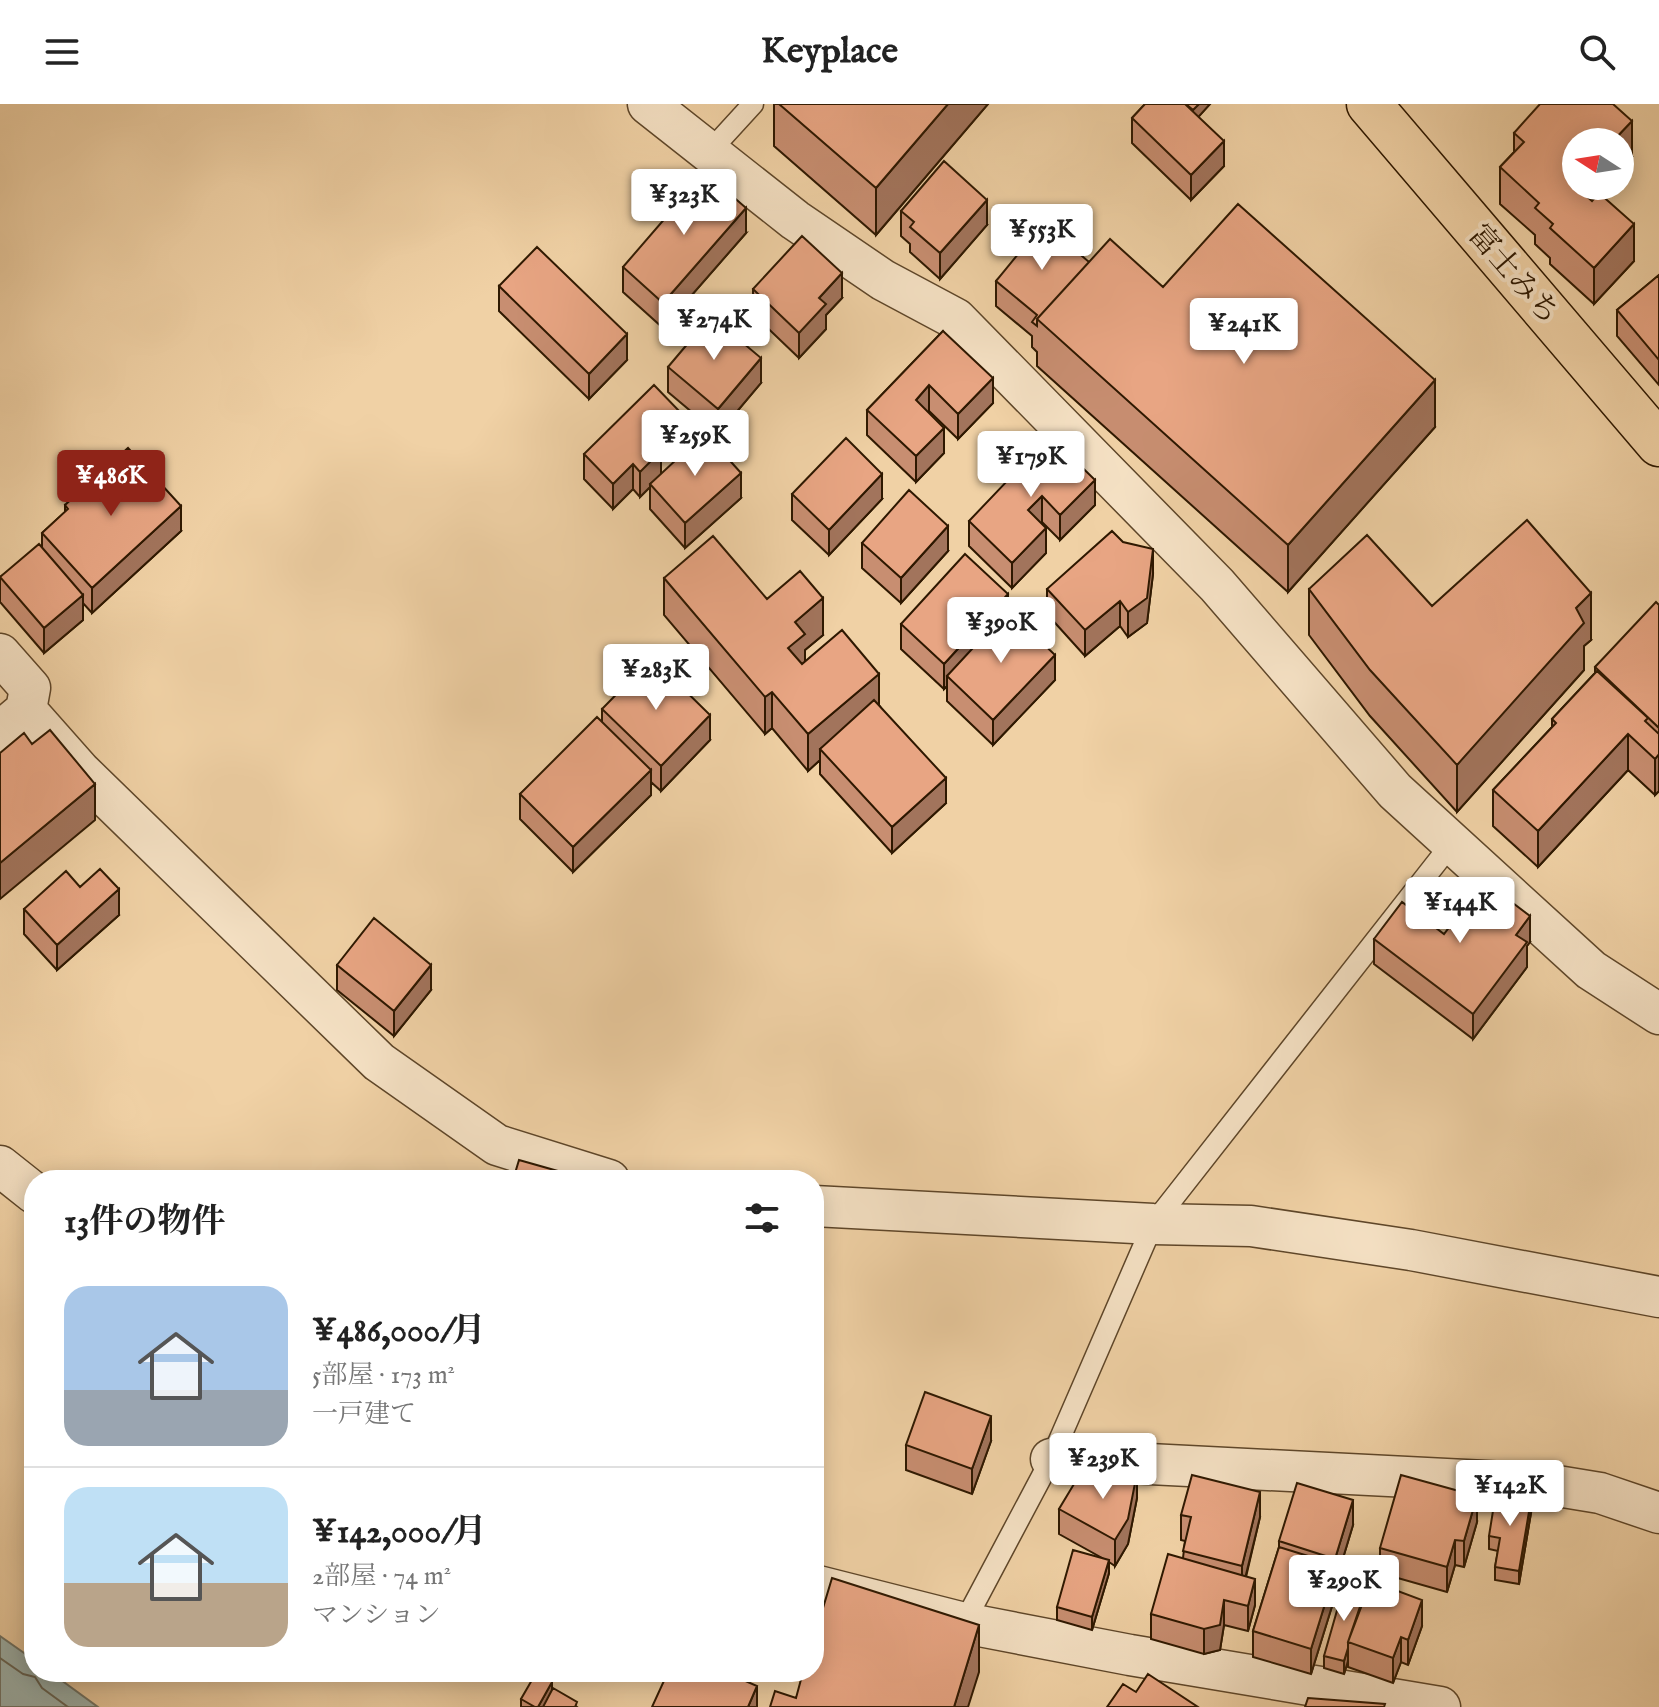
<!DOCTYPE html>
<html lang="ja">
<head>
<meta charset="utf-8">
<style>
  body { margin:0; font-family:"IM FELL English","Noto Serif JP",serif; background:#f2f2f2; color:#222; height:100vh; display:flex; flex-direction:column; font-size:30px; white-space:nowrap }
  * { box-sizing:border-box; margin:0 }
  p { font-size:26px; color:#767676 }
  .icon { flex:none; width:44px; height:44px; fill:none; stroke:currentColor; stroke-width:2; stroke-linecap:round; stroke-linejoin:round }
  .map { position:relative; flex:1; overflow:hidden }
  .sheet { position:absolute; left:24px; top:1066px; width:800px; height:512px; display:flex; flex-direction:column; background:#fff; border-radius:32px; box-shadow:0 4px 20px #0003 }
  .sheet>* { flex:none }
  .needle { width:52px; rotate:282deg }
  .controls { position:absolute; left:1562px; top:24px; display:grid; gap:16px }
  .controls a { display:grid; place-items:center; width:72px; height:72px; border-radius:50%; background:#fff; box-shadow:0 4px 20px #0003; font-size:40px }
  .price { position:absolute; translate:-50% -68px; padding:0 18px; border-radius:8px; background:#fff; color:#222; font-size:26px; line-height:52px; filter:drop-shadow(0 2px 4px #0008) }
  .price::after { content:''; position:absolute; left:50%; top:48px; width:24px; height:18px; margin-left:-12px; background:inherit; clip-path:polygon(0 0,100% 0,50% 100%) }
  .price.current { background:#8f2418; color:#fff }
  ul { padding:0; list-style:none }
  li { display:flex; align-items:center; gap:24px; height:200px; padding:0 40px }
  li+li { border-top:2px solid #e0e0e0 }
  li span { display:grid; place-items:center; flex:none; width:224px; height:160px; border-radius:24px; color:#555 }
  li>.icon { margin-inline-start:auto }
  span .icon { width:96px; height:96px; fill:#fffc; stroke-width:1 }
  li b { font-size:34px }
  h2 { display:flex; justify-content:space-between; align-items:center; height:96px; padding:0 40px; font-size:34px }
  header { display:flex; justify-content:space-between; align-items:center; height:104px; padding:0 40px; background:#fff; font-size:36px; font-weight:800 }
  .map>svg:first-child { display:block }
  .water { fill:#9db5b0; stroke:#71766a; stroke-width:2 }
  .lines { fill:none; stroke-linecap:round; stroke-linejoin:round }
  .shore { stroke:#666658; stroke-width:2 }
  .service-casing { stroke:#5e4629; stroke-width:23 }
  .minor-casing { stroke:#5e4629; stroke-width:43 }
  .trunk-casing { stroke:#2e1800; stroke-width:47 }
  .service { stroke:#f5e1c4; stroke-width:20 }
  .minor { stroke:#f5e1c4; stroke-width:40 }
  .trunk { stroke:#f0d1a5; stroke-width:44 }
  .wall { fill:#c88e71; stroke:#2e1800; stroke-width:2 }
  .shaded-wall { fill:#a2745c; stroke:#2e1800; stroke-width:2 }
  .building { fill:#e8a583; stroke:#2e1800; stroke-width:2 }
  .labels { text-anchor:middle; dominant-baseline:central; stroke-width:8; stroke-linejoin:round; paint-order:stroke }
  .street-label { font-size:30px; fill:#2e1800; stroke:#f5e1c4 }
</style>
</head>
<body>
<header><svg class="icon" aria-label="menu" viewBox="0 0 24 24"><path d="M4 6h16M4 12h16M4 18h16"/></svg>Keyplace<svg class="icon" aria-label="search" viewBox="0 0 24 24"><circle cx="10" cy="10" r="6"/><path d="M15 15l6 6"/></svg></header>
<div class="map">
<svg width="1659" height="1603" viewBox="0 0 1659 1603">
  <rect width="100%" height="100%" fill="#f0d1a5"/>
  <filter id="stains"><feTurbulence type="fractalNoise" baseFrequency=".0025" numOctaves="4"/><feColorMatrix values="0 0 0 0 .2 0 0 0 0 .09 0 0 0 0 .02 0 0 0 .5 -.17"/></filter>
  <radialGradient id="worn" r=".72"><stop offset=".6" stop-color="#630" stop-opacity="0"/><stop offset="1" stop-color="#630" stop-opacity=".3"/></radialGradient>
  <!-- water -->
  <path class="water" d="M0 1532 34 1556V1568H50L98 1603H0Z"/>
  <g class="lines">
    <!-- shore -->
    <path class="shore" d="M0 1554 23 1570 35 1573 42 1584 68 1603"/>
    <defs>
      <path id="service" d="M710 47 753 0
        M964 1519 1051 1355 1153 1120 1452 739"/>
      <path id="minor" d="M648 0 795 116 883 176 956 215 1217 481 1395 687 1591 866 1659 910
        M0 550 30 584 26 606 0 628
        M26 606 80 667 379 958 497 1041 609 1076
        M0 1062 34 1089
        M814 1102 1153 1120 1251 1122 1411 1146 1659 1193
        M1051 1355 1545 1380 1600 1389 1659 1409
        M814 1481 964 1519 1130 1551 1440 1603"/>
      <path id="trunk" d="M1369 0 1659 340"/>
    </defs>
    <!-- service casing -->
    <use href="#service" class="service-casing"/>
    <!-- minor casing -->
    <use href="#minor" class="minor-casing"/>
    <!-- trunk casing -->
    <use href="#trunk" class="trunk-casing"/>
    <!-- service -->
    <use href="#service" class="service"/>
    <!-- minor -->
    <use href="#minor" class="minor"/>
    <!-- trunk -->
    <use href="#trunk" class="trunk"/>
  </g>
  <!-- wall -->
  <path class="wall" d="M774 0H988L876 131 774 42Z
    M1145 0H1210L1198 13 1224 62 1191 96 1132 39V14Z
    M1514 29 1632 53 1599 89 1634 157 1594 200 1550 160V154L1535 140V131L1500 100V63L1514 48Z
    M901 107 987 121 940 175 910 148V140L901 132Z
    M746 129 663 224 623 188V163Z
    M1031 141 1089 158 1163 183 1435 323 1288 488 1037 262V248L1032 243V232L996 202V177Z
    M1659 171V281L1617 232V206Z
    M499 182 627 256 589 295 499 207Z
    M753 185 842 194 826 211V225L799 254 753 210Z
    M943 227 993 299 958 335 929 307 928 308 944 349 916 378 867 331V306Z
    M668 263 761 279 718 330 668 288Z
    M682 335 661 357V369L741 394 685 444 650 405V383L640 393 633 385 613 405 584 375V350Z
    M1095 376V401L1060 436 1042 418H1041L1046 449 1012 484 969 442V417Z
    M792 390 882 395 829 451 792 416Z
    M65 401 181 427 92 509 83 499V516L44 549 0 498V473L42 443V429L65 408Z
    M862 439 948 447 901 499 862 464Z
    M1153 470 1147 519 1128 533 1120 522 1085 552 1047 510V485Z
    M664 474 767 495 823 531 805 546V557L879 601 946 699 892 749 820 670V656L808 667 772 624 765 630 664 511Z
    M1309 485 1432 502 1591 536 1584 542V566L1457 708 1370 612 1309 531Z
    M1659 501V687L1655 691 1628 666 1538 763 1493 722V686L1552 623V615L1595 569V563Z
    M1008 507 1055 576 993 641 947 597V582L944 585 901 545V520Z
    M602 605 710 636 661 687 651 678V691L573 768 520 715V690L602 618Z
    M80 783 119 811 57 866 24 830V805Z
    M1444 830 1530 838 1527 842V863L1473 935 1374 860V835Z
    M337 861 431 886 394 932 337 886Z
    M991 1337 972 1390 906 1366V1341Z
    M1103 1383 1137 1394 1128 1440 1115 1462 1109 1458V1469L1092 1526 1057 1516V1503L1102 1454 1059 1430V1405Z
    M1532 1403 1519 1480 1495 1476V1463L1498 1447 1489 1445V1432Z
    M1181 1411 1260 1413 1246 1473 1255 1501 1248 1527 1224 1521 1220 1546 1204 1550 1151 1535V1510L1183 1454 1185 1437 1181 1436Z
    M1477 1418 1464 1463 1455 1461 1447 1488 1380 1469V1444Z
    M1353 1421 1337 1474V1486L1311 1570 1253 1553V1527L1279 1443V1437Z
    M1365 1494 1422 1522 1408 1561 1401 1558 1393 1579 1348 1563V1557L1344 1570 1324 1564V1552Z
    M552 1585 577 1603H521V1595Z"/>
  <!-- shaded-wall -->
  <path class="shaded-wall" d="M948 0H988L876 131V84Z
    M1199 0H1210L1193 19V6Z
    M1632 17V53L1620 66V38H1612Z
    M1224 37V62L1191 96V71Z
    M1576 79V82H1606L1574 117V81Z
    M987 96V121L940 175V149Z
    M746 104V129L663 224V199Z
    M1634 120V157L1594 200V164Z
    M842 169V194L826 211V225L799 254V229L819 194Z
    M627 230V256L589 295V270Z
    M761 254V279L718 330V305Z
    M993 274V299L958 335V310Z
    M1435 276V323L1288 488V441Z
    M929 281V307L916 322V296Z
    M682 310V335L661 357V372L650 380V383L640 393V368L654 339Z
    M944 324V349L916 378V352Z
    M633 360V385L613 405V380Z
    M741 369V394L685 444V419Z
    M882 370V395L829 451V426Z
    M1095 376V401L1060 436V411Z
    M1042 392V418L1028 431V406Z
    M181 402V427L92 509V484Z
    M948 422V447L901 499V474Z
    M1046 424V449L1012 484V459Z
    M1153 445V470L1147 519 1128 533V508Z
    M1591 489V536L1584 542V566L1457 708V661L1576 504Z
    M1008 490V515L947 572V582L944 585V560Z
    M83 491V516L44 549V524Z
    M823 494V531L805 546V567L788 544 795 518Z
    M1120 497V522L1085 552V526Z
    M1055 551V576L993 641V616Z
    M879 570V607L820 645V656L808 667V630Z
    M772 588V624L765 630V593Z
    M710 611V636L661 687V662Z
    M1628 630V666L1538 763V727Z
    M1659 650V687L1655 691V655Z
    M651 666V691L573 768V743Z
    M946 674V699L892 749V723Z
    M95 680V716L0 795V759Z
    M119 785V811L57 866V841Z
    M1530 812V838L1527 842V863L1473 935V910L1516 831Z
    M431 861V886L394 932V907Z
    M991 1312V1337L972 1390V1365Z
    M1137 1369V1394L1128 1440 1115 1462V1436Z
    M1260 1388V1413L1242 1487V1462Z
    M1532 1390V1403L1519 1480V1467Z
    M1477 1392V1418L1464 1463V1437Z
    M1353 1396V1421L1337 1474V1486L1311 1570V1545L1335 1467V1455Z
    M1455 1436V1461L1447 1488V1463Z
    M1109 1456V1469L1092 1526V1513Z
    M1255 1475V1501L1248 1527V1502Z
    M1224 1496V1521L1220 1546 1204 1550V1525Z
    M1422 1496V1522L1408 1561V1536Z
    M979 1521V1568L968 1603H954Z
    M1401 1533V1558L1393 1579V1554Z
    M1348 1544V1557L1344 1570V1557Z
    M552 1578V1591L545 1603H538Z
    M757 1582V1603H748Z"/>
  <!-- building -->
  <path class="building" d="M779 0H948L876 84Z
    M1145 0H1185L1224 37 1191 71 1132 14Z
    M1186 0H1199L1193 6Z
    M1540 0H1613L1632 17 1612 38H1576V79L1574 81 1592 97 1599 89 1634 120 1594 164 1550 124 1553 120 1535 104 1539 99 1500 63 1524 38 1514 29Z
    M944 57 987 96 940 149 910 123 914 118 901 107Z
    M705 68 746 104 663 199 623 163Z
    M1238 100 1435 276 1288 441 1037 215 1110 135 1163 183Z
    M1047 122 1089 158 1037 215V222L1032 218 1037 211 996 177 1028 138 1031 141Z
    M802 132 842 169 819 194 826 200 799 229 753 185Z
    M537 143 627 230 589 270 499 182Z
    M1659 171V256L1617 206Z
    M711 212 761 254 718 305 668 263Z
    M943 227 993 274 958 310 929 281 916 296 944 324 916 352 867 306Z
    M654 281 682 310 654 339 661 347 640 368 633 360 613 380 584 350Z
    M705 329 741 369 685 419 650 380Z
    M1050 332 1095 376 1060 411 1042 392 1028 406 1046 424 1012 459 969 417Z
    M846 334 882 370 829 426 792 390Z
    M128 344 181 402 92 484 42 429 68 405 65 401Z
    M909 386 948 422 901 474 862 439Z
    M1527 416 1591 489 1576 504 1584 519 1457 661 1370 566 1309 485 1367 431 1432 502Z
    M1112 427 1123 438 1153 445 1147 494 1128 508 1120 497 1085 526 1047 485Z
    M713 432 767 495 800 467 823 494 795 518 805 530 788 544 802 560 842 526 879 570 808 630 772 588 765 593 664 474Z
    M39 440 83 491 44 524 0 473Z
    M965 450 1008 490 944 560 901 520Z
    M1656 498 1659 501V624L1595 563Z
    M1008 506 1055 551 993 616 947 572Z
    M652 554 710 611 661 662 602 605Z
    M1597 567 1648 614 1645 617 1659 630V650L1655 655 1628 630 1538 727 1493 686 1556 619 1552 615Z
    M874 596 946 674 892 723 820 645Z
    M597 613 651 666 573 743 520 690Z
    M50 626 95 680 0 759V649L24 629 32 640Z
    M100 765 119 785 57 841 24 805 66 767 80 783Z
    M1484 777 1530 812 1516 831 1527 838 1473 910 1374 835 1402 798 1444 830Z
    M374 814 431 861 394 907 337 861Z
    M519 1056 579 1073 578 1076H513Z
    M925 1288 991 1312 972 1365 906 1341Z
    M1109 1360 1137 1369 1128 1415 1115 1436 1059 1405 1080 1370 1103 1383Z
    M1192 1371 1260 1388 1242 1462 1183 1447 1191 1413 1181 1411Z
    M1401 1371 1477 1392 1464 1437 1455 1436 1447 1463 1380 1444Z
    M1297 1379 1353 1396 1335 1455 1279 1437Z
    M1496 1388 1532 1390 1519 1467 1495 1463 1500 1434 1489 1432Z
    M1279 1443 1337 1461 1311 1545 1253 1527Z
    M1073 1446 1109 1456 1092 1513 1057 1503Z
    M1168 1450 1255 1475 1248 1502 1224 1496 1220 1521 1204 1525 1151 1510Z
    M832 1474 979 1521 954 1603H770L775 1587 796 1594 803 1568H814V1534Z
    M1371 1477 1422 1496 1408 1536 1401 1533 1393 1554 1348 1538Z
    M1344 1482 1365 1488 1348 1538V1544L1344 1557 1324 1552Z
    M668 1568H725L757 1582 748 1603H652Z
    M536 1569 552 1578 538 1603H535L521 1595Z
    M1148 1570 1198 1603H1107L1123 1580 1136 1588Z
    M553 1584 577 1598 575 1603H543Z
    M1308 1594 1385 1600 1384 1603H1305Z"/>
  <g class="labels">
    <!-- street labels -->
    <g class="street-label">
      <text transform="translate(1513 171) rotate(49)">富士みち</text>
    </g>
  </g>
  <rect width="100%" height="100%" filter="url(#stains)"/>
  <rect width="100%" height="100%" fill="url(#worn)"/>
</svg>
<div class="controls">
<a><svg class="needle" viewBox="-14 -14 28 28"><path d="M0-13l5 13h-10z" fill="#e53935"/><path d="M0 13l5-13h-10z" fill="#767676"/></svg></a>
</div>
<b class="price" style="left:684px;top:133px">¥323K</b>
<b class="price" style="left:1042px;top:168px">¥553K</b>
<b class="price" style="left:714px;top:258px">¥274K</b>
<b class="price" style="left:1244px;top:262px">¥241K</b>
<b class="price" style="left:695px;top:374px">¥259K</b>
<b class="price" style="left:1031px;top:395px">¥179K</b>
<b class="price current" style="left:111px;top:414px">¥486K</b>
<b class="price" style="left:1001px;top:561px">¥390K</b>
<b class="price" style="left:656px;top:608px">¥283K</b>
<b class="price" style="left:1460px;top:841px">¥144K</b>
<b class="price" style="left:1103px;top:1397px">¥239K</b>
<b class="price" style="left:1510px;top:1424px">¥142K</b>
<b class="price" style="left:1344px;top:1519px">¥290K</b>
<section class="sheet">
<h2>13件の物件<svg class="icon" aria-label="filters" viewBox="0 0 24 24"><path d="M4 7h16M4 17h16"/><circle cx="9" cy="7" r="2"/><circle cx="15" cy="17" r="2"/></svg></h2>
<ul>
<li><span style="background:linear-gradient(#a9c7e8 65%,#9aa5b1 0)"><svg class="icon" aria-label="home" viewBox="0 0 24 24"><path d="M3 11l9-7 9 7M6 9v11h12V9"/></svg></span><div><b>¥486,000/月</b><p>5部屋 · 173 m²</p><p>一戸建て</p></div></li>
<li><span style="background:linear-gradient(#bfe0f5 60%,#b9a48a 0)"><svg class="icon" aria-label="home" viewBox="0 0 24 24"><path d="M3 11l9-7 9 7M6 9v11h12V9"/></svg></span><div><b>¥142,000/月</b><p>2部屋 · 74 m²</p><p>マンション</p></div></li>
</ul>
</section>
</div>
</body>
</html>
